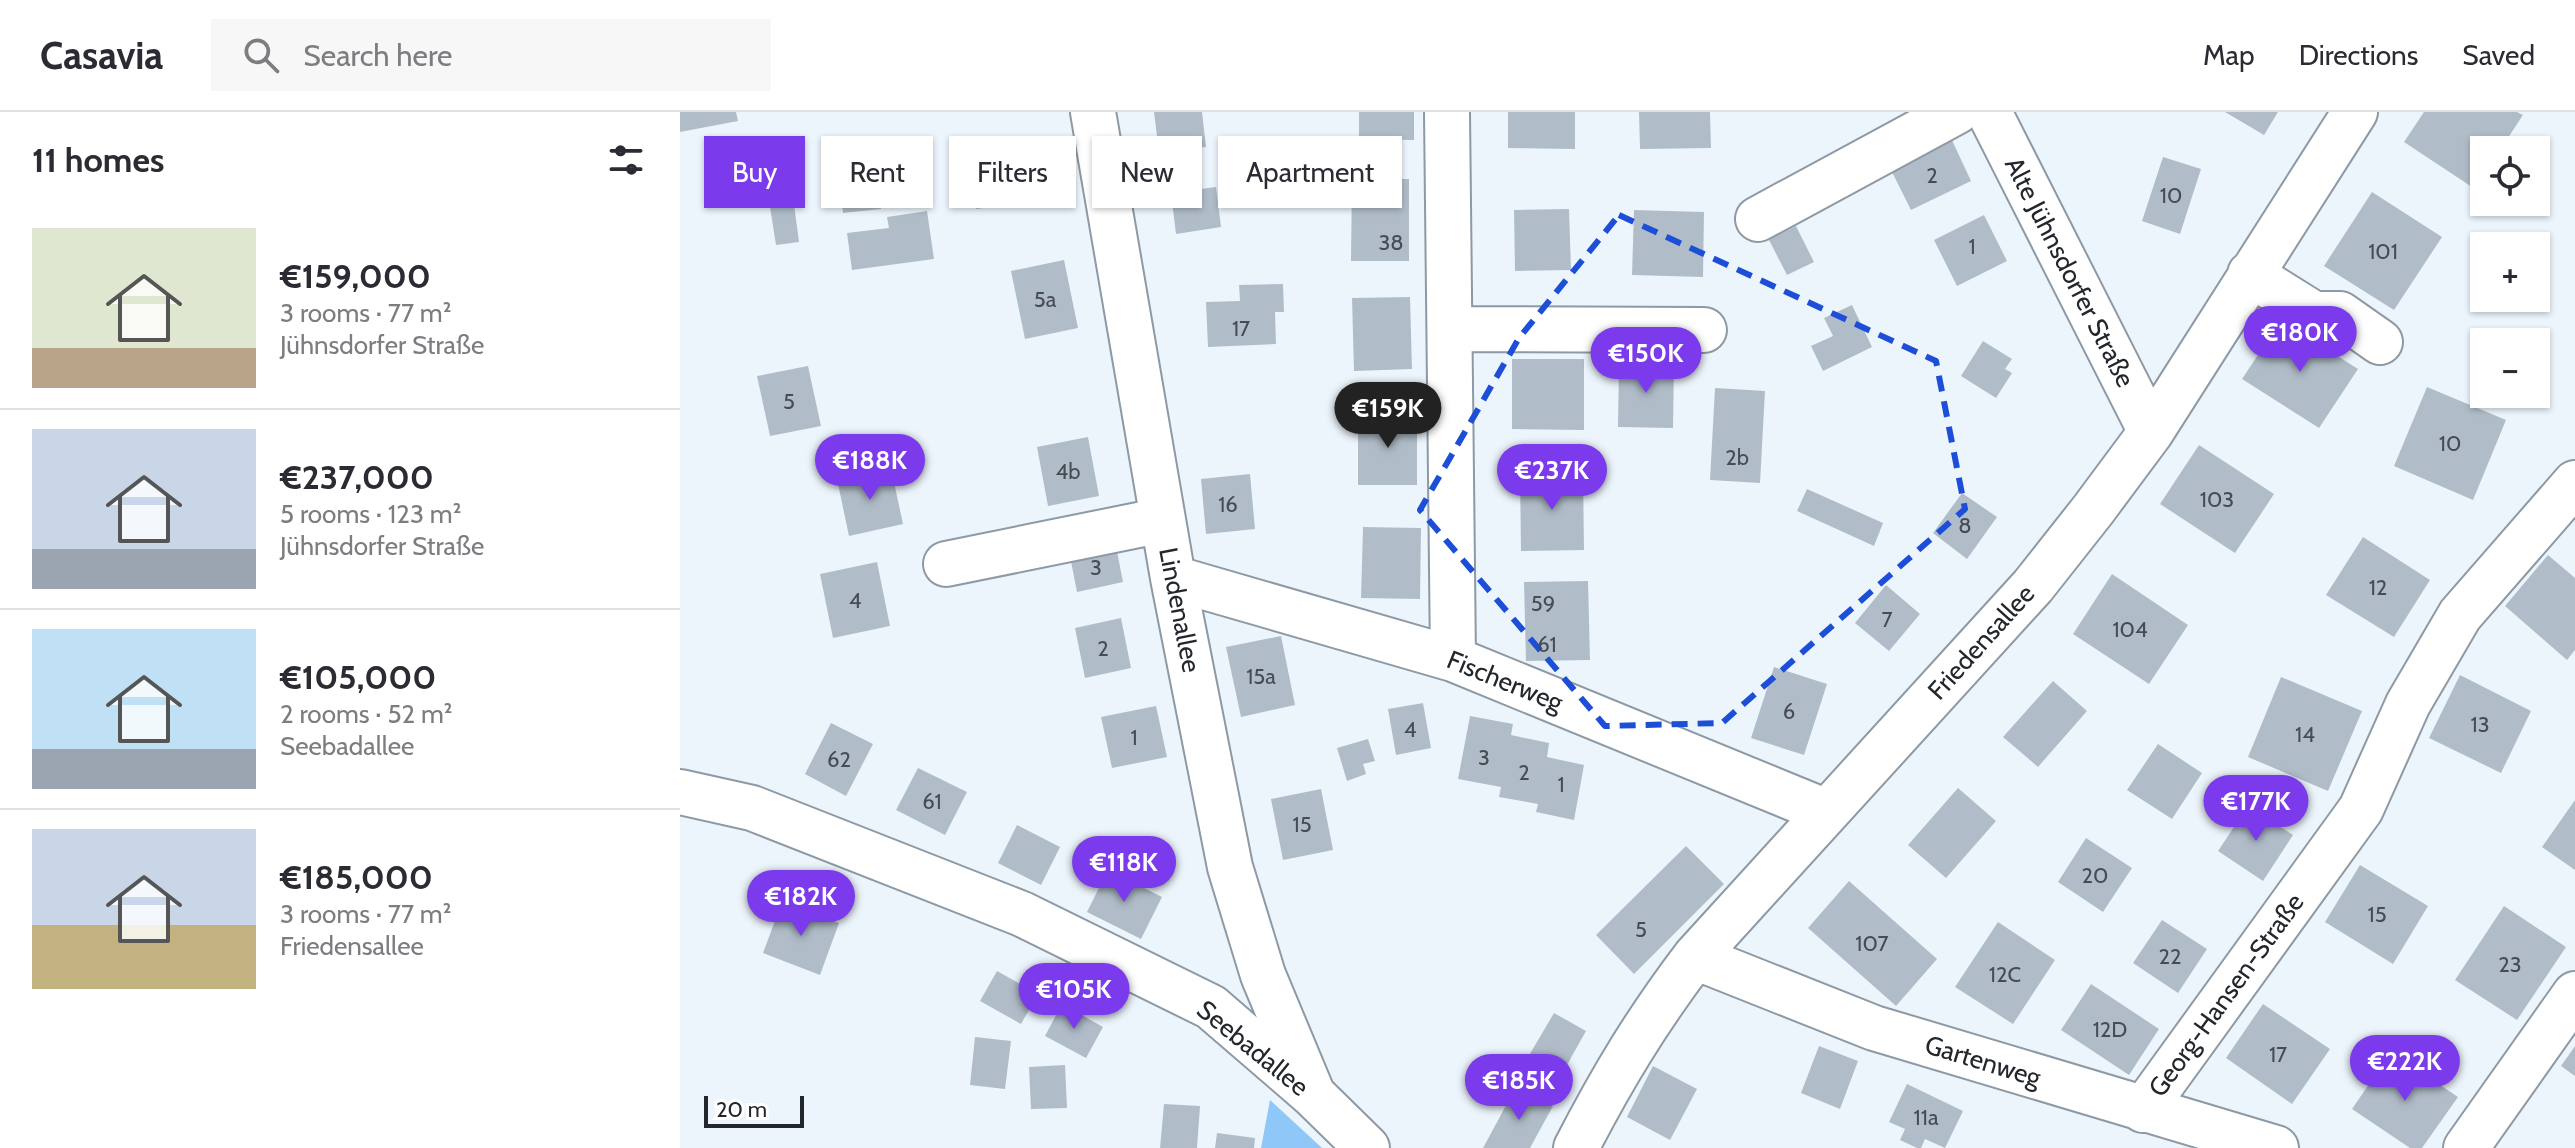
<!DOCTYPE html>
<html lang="en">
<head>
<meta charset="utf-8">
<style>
  body { margin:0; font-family:Cabin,sans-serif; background:#f7f7f7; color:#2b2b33; height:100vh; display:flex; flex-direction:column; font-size:30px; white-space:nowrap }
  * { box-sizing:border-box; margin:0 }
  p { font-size:26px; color:#7c7c81 }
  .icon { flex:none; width:44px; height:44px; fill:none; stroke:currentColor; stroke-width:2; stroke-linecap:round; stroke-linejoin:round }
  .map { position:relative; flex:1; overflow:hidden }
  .drawer { display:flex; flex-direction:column; background:#fff; width:680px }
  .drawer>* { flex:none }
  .banner { position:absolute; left:24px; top:24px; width:760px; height:72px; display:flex; gap:16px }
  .fabs { position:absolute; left:1790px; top:24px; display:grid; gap:16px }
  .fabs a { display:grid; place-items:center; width:80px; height:80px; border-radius:0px; background:#fff; box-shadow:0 2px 6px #0004; font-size:40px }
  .scale { position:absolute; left:24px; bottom:20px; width:100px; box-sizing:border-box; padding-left:8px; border:4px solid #23272c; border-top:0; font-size:22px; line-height:28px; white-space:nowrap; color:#23272c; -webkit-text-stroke:6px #fff; paint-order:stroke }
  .price { position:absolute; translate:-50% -68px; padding:0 18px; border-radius:28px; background:#7c3aed; color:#fff; font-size:26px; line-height:52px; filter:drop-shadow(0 2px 4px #0008) }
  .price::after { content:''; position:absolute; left:50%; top:48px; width:24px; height:18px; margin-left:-12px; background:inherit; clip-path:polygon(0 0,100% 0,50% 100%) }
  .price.selected { background:#222; color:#fff }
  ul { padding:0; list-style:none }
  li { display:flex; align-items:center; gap:24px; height:200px; padding:0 32px }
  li+li { border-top:2px solid #e1e1e2 }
  li span { display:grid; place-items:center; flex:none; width:224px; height:160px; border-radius:0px; color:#555 }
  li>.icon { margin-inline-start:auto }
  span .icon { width:96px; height:96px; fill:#fffc; stroke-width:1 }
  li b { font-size:34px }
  h2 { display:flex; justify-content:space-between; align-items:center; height:96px; padding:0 32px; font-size:34px }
  .chip { padding:0 28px; border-radius:0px; background:#fff; box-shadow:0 2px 6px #0004; font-size:28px; line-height:72px }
  .chip.selected { background:#7c3aed; color:#fff }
  header { display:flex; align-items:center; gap:48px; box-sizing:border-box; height:112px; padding:0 40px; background:#fff; border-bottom:2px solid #e1e1e2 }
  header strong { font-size:38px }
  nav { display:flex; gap:44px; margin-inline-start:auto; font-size:28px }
  .search { width:560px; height:72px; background:#f7f7f7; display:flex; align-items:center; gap:20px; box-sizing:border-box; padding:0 28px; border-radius:0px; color:#7c7c81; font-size:30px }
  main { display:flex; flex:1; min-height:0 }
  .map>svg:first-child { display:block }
  .green { fill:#8ec7f8 }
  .building { fill:#b0bdc9 }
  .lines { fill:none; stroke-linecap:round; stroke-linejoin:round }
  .minor-casing { stroke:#8d99a4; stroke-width:48 }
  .minor { stroke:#fff; stroke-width:44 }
  .marked { fill:none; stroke:#1d4ed8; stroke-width:6; stroke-dasharray:16 10; stroke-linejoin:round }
  .labels { text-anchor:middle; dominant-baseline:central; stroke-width:7; stroke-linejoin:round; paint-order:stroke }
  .number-label { font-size:22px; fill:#464c53 }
  .street-label { font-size:26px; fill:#23272c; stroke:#fff }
</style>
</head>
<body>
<header>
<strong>Casavia</strong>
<div class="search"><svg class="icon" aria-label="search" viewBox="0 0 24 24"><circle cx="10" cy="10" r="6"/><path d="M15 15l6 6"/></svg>Search here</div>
<nav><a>Map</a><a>Directions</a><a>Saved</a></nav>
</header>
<main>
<section class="drawer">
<h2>11 homes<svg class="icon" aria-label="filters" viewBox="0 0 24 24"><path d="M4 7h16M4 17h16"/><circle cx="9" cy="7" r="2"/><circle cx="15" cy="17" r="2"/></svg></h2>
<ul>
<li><span style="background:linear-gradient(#dfe7d0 75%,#b9a48a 0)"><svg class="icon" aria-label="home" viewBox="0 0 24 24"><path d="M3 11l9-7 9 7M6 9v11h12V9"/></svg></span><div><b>€159,000</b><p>3 rooms · 77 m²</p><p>Jühnsdorfer Straße</p></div></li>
<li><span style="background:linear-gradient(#c9d6e8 75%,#9aa5b1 0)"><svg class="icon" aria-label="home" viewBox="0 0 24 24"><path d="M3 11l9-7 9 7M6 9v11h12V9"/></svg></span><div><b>€237,000</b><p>5 rooms · 123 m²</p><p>Jühnsdorfer Straße</p></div></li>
<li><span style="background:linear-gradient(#bfe0f5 75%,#9aa5b1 0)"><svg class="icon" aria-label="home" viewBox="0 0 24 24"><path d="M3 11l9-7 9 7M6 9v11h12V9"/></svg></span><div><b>€105,000</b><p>2 rooms · 52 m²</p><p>Seebadallee</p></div></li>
<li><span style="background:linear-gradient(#c9d6e8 60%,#c2b280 0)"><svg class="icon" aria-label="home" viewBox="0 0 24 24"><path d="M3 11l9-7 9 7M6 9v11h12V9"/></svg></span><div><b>€185,000</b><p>3 rooms · 77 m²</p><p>Friedensallee</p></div></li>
</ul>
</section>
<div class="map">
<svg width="1895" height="1036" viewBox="0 0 1895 1036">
  <rect width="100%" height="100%" fill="#edf5fc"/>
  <!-- green -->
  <path class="green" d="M590 988 642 1036H581Z"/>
  <!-- building -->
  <path class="building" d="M0 0H56L58 9 0 20Z
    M474 0H522L526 35 479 40Z
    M679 0H734V28L679 27Z
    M828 0H895V37L828 36Z
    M959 0H1030L1031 36 960 37Z
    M1545 0H1598L1584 23Z
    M1744 0H1837L1843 3 1820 38H1804V63L1795 77 1724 30Z
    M1271 26 1291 69 1231 98 1210 56Z
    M342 29 351 89 296 97 287 37Z
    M1483 45 1521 57 1500 122 1462 109Z
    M197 56 201 97 163 101 158 60Z
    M672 67H729V149H671Z
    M536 75 541 115 496 122 491 81Z
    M1692 80 1762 125 1714 198 1644 154Z
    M114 92 119 130 96 133 90 95Z
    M889 97 891 158 835 159 834 98Z
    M954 98 1024 100 1023 165 952 163Z
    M247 99 254 147 172 158 167 121 209 116 207 105Z
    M1304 103 1327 149 1277 174 1254 128Z
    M1116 114 1134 150 1107 163 1089 128Z
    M384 148 398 216 345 227 331 159Z
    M603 172 604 200H595L596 232 528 235 526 190 560 189 559 173Z
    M730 185 732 257 674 259 672 186Z
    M1172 193 1192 235 1143 259 1131 234 1153 224 1144 206Z
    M1601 208 1678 257 1639 316 1562 267Z
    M1303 229 1332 247 1325 257 1332 261 1316 286 1281 264Z
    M832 247H904V318L832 317Z
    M939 250 994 251 993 316 938 315Z
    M128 254 141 314 90 324 77 264Z
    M1747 275 1826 308 1793 388 1714 354Z
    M1035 276 1085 279 1080 371 1030 368Z
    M678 302H737V373H678Z
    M408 325 419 384 368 394 357 335Z
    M1519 333 1594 382 1555 441 1480 392Z
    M211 356 223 412 169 424 157 367Z
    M570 362 575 417 526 422 521 367Z
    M903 362 904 438 841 439 840 363Z
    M1127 377 1203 411 1194 434 1117 399Z
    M1282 381 1317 405 1287 447 1253 421Z
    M683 415 741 416 740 487 681 486Z
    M1683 425 1750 468 1714 525 1646 483Z
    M435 429 443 470 397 480 389 439Z
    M1868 443 1895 466V538L1887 548 1825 494Z
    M197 450 210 514 153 526 140 462Z
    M1432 462 1508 513 1469 572 1393 522Z
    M908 469 910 548 846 549 844 470Z
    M1206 473 1240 502 1209 539 1175 511Z
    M441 506 451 556 405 566 395 516Z
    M601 524 615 593 561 605 546 535Z
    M1094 555 1147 572 1124 643 1071 626Z
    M1780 563 1851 599 1821 661 1749 626Z
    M1601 565 1682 599 1648 679 1568 645Z
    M1373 569 1407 599 1358 655 1323 625Z
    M743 591 751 636 716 643 708 597Z
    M476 594 487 645 432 656 421 605Z
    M790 604 833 612 831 623 869 631 867 645 904 653 894 708 856 700 858 692 819 685 821 675 778 667Z
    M151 611 193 632 166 684 125 662Z
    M688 627 695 649 683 652 686 662 667 669 657 636Z
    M1478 632 1522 661 1492 707 1447 678Z
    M238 656 287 680 265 723 216 698Z
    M1278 676 1316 709 1266 766 1228 733Z
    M641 677 653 738 603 748 591 687Z
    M1895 688V758L1862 735Z
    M1568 694 1613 723 1583 769 1538 739Z
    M337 713 380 735 361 773 318 751Z
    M1406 726 1452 756 1423 800 1378 770Z
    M1006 734 1044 772 954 862 916 823Z
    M1680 753 1748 794 1713 852 1645 810Z
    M428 758 482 785 461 827 407 800Z
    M1169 769 1257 847 1216 894 1128 816Z
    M102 790 159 811 140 863 83 841Z
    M1824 794 1886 835 1837 908 1775 868Z
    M1482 808 1527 837 1498 881 1453 851Z
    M1318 810 1375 848 1333 912 1275 875Z
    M317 859 358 882 341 912 300 889Z
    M1411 872 1479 917 1449 963 1381 918Z
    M382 892 423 915 406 946 365 924Z
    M1583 892 1650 937 1612 992 1546 946Z
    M874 901 906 919 874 976 841 957Z
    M295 925 331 929 325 977 290 973Z
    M1139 934 1178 949 1160 997 1121 981Z
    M1895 934V964L1881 954Z
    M1711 940 1778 985 1742 1036H1730L1672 997Z
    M385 953 387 996 351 997 349 955Z
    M973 954 1017 977 990 1028 947 1005Z
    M1227 972 1283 999 1265 1036 1245 1027 1241 1036H1237L1220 1028 1225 1017 1209 1010Z
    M836 975 873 994 850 1036H803Z
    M484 992 520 994 517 1036H480Z
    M537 1021 575 1026 574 1036H535Z"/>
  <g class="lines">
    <defs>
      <path id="minor" d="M413 0 493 466 550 755 583 863 633 983
        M767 0 773 547
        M1309 0 1471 320
        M1078 107 1276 0
        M1570 162 1634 202H1660L1700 230
        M770 217 1024 218
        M266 452 483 408
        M493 466 773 547 1147 700
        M0 680 72 696 342 802 531 895 633 983 687 1036
        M1015 845 1194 916 1596 1036
        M1463 998 1681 697 1728 592 1780 503 1895 371
        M896 1036C932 966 967 908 1015 845L1353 474 1413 398 1471 320 1675 0
        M1786 1036 1895 882"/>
    </defs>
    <!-- minor casing -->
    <use href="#minor" class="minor-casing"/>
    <!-- minor -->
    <use href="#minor" class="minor"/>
  </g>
  <!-- marked area -->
  <path class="marked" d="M939 103 1256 249 1285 397 1042 611 925 614 740 398 839 226Z"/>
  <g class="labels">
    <!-- number labels -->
    <g class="number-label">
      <text x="1252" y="63">2</text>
      <text x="1491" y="83">10</text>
      <text x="711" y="130">38</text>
      <text x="1292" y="134">1</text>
      <text x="1703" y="139">101</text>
      <text x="365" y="187">5a</text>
      <text x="561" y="216">17</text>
      <text x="109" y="289">5</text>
      <text x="1770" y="331">10</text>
      <text x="1057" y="345">2b</text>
      <text x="388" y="359">4b</text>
      <text x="1537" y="387">103</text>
      <text x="548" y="392">16</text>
      <text x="1285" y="413">8</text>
      <text x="416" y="455">3</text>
      <text x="1698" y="475">12</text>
      <text x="175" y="488">4</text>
      <text x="863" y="491">59</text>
      <text x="1207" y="507">7</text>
      <text x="1450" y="517">104</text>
      <text x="867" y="532">61</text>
      <text x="423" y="536">2</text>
      <text x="581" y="564">15a</text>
      <text x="1109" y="599">6</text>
      <text x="1800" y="612">13</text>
      <text x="730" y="617">4</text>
      <text x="1625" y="622">14</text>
      <text x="454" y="625">1</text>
      <text x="804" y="645">3</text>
      <text x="159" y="647">62</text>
      <text x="844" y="660">2</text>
      <text x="881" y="672">1</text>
      <text x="252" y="689">61</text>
      <text x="622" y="712">15</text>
      <text x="1415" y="763">20</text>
      <text x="1697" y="802">15</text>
      <text x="961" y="817">5</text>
      <text x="1192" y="831">107</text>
      <text x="1490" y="844">22</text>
      <text x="1830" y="852">23</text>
      <text x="1325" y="862">12C</text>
      <text x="1430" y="917">12D</text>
      <text x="1598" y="942">17</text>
      <text x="1246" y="1005">11a</text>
    </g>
    <!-- street labels -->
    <g class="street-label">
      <text transform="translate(1390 160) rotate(63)">Alte Jühnsdorfer Straße</text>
      <text transform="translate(500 498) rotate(79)">Lindenallee</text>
      <text transform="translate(1301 530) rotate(-48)">Friedensallee</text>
      <text transform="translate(825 569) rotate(22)">Fischerweg</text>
      <text transform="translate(1546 883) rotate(-54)">Georg-Hansen-Straße</text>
      <text transform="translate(573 936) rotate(39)">Seebadallee</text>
      <text transform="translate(1303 949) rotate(17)">Gartenweg</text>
    </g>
  </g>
</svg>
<div class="fabs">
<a><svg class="icon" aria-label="locate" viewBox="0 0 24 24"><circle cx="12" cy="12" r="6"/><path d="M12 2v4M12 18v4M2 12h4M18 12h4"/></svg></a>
<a>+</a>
<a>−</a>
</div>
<div class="scale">20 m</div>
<b class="price" style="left:1620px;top:262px">€180K</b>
<b class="price" style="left:966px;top:283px">€150K</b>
<b class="price selected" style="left:708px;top:338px">€159K</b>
<b class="price" style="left:190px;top:390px">€188K</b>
<b class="price" style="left:872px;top:400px">€237K</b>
<b class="price" style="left:1576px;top:731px">€177K</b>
<b class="price" style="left:444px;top:792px">€118K</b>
<b class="price" style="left:121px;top:826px">€182K</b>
<b class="price" style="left:394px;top:919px">€105K</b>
<b class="price" style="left:1725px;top:991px">€222K</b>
<b class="price" style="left:839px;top:1010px">€185K</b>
<div class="banner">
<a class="chip selected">Buy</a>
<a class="chip">Rent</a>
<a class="chip">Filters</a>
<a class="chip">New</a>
<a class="chip">Apartment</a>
</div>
</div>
</main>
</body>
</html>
